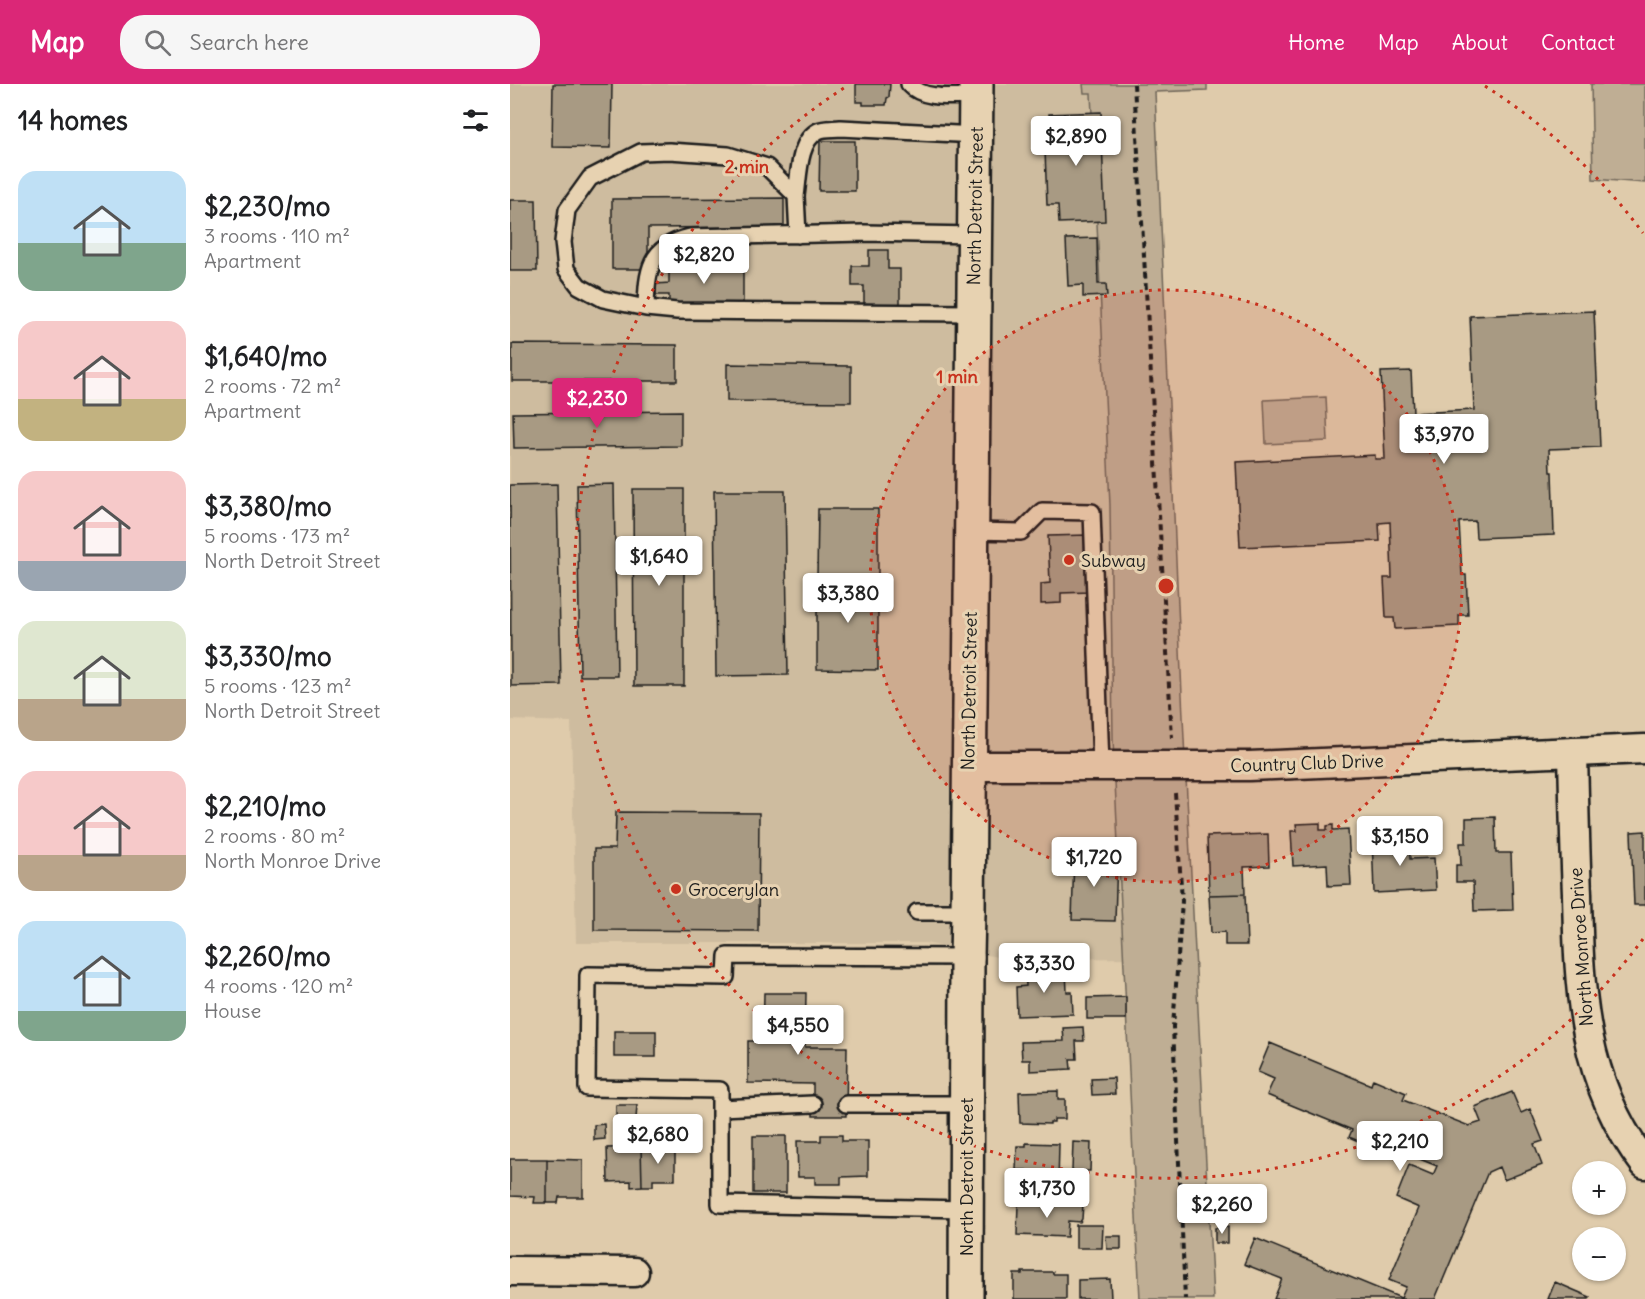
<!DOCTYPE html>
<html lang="en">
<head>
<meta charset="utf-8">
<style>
  body { margin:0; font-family:Delius,sans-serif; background:#f6f6f6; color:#202124; height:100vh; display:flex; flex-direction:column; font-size:22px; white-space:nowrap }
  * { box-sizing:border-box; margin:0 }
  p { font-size:20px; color:#757577 }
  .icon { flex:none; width:33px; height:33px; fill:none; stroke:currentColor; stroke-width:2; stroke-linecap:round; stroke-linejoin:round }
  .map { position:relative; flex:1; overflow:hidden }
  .details { display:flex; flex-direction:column; background:#fff; width:510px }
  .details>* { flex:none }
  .fabs { position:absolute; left:1062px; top:1077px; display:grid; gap:12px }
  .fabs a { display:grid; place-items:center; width:54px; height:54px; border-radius:50%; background:#fff; box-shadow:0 2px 4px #0004; font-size:30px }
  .price { position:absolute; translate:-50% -51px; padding:0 14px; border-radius:6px; background:#fff; color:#222; font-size:20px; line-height:39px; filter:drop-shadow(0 2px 3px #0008) }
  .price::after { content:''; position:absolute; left:50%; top:36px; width:18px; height:14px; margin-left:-9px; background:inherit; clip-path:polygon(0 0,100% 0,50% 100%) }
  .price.selected { background:#db2777; color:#fff }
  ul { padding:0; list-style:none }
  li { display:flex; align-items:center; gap:18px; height:150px; padding:0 18px }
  li span { display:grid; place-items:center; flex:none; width:168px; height:120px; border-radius:18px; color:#555 }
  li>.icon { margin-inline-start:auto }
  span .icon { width:72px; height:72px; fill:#fffc; stroke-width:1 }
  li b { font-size:26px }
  h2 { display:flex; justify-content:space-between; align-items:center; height:72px; padding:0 18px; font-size:26px }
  header { display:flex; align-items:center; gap:36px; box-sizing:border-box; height:84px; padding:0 30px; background:#db2777; color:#fff }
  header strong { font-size:28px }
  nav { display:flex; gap:33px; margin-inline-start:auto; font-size:21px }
  .search { width:420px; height:54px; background:#f6f6f6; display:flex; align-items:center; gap:15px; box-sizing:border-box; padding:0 21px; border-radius:24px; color:#757577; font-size:22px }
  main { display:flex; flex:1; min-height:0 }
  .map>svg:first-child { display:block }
  .built { fill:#cebc9f }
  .green { fill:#bfae94; stroke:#6e6558; stroke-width:1.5 }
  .building { fill:#a89a83; stroke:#1c1c1c; stroke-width:1.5 }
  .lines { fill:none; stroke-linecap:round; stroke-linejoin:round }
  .service-casing { stroke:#1c1c1c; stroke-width:20 }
  .minor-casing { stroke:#1c1c1c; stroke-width:33 }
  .primary-casing { stroke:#1c1c1c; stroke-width:38 }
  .trunk-casing { stroke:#1c1c1c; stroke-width:38 }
  .path { stroke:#1c1c1c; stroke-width:4; stroke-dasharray:6 4.5; stroke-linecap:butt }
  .service { stroke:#e7d2b1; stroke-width:15 }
  .minor { stroke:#e7d2b1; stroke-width:28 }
  .primary { stroke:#e7d2b1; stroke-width:33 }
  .trunk { stroke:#e7d2b1; stroke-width:33 }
  .ring { fill:none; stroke:#c8321e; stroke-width:3; stroke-dasharray:3 6 }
  .poi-dot { fill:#c8321e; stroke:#e7d2b1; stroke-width:2 }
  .labels { text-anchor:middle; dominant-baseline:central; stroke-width:6; stroke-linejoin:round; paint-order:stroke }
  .street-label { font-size:18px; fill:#1c1c1c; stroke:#e7d2b1 }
  .poi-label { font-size:18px; fill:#1c1c1c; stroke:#e7d2b1; text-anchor:start }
  .centre { fill:#c8321e; stroke:#e7d2b1; stroke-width:3 }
  .ring-label { font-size:18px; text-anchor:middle; font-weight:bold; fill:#c8321e; stroke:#e7d2b1; stroke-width:6; stroke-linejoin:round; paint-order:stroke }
</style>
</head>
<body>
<header>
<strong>Map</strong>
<div class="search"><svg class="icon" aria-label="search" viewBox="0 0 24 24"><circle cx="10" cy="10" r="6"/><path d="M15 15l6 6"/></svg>Search here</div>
<nav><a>Home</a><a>Map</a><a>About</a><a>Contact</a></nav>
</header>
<main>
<section class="details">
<h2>14 homes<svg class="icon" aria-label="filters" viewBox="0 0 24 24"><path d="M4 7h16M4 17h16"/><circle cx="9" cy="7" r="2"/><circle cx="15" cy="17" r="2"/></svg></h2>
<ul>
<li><span style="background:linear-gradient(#bfe0f5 60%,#7fa58c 0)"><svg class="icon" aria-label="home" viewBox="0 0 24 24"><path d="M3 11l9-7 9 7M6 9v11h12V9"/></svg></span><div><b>$2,230/mo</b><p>3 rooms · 110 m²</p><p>Apartment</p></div></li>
<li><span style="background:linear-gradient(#f6c9c9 65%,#c2b280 0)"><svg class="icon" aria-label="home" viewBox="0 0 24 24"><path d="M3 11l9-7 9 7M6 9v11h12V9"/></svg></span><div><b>$1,640/mo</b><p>2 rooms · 72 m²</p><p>Apartment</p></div></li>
<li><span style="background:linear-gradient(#f6c9c9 75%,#9aa5b1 0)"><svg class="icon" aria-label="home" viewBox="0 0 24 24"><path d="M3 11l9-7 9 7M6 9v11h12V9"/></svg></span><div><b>$3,380/mo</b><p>5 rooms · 173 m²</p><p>North Detroit Street</p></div></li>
<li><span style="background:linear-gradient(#dfe7d0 65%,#b9a48a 0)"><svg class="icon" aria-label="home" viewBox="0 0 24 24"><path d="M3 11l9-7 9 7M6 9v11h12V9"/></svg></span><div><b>$3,330/mo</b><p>5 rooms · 123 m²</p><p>North Detroit Street</p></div></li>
<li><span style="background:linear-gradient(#f6c9c9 70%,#b9a48a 0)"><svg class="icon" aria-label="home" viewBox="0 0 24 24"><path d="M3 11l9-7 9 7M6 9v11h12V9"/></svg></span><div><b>$2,210/mo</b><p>2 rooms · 80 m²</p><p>North Monroe Drive</p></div></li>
<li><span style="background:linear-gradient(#bfe0f5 75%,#7fa58c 0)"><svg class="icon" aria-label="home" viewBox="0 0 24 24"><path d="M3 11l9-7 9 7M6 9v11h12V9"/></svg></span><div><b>$2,260/mo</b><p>4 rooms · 120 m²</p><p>House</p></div></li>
</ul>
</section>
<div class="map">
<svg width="1135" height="1215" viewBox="0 0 1135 1215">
  <rect width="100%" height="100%" fill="#dfcbab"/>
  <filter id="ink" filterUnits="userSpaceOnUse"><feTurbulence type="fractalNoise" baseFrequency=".0167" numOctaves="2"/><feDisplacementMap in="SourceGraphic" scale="12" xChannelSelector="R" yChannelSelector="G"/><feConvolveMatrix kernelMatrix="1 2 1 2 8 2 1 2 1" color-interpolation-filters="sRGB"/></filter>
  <g filter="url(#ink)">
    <!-- built -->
    <path class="built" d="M0 0H581L600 421 636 874 498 875 415 859H66L61 638 0 636Z"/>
    <!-- green -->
    <path class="green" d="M573 0H697V6L645 8 674 655 703 1215H630L603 656 600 421 581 9H574Z
      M1081 0H1135V99L1083 95Z
      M816 313 818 357 756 360 754 316Z"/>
    <!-- building -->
    <path class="building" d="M43 0H102L101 64 42 63Z
      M346 0H380L379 13 377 14 376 21H353V18H346Z
      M591 28 595 137 549 139 548 121H537L535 66H540L539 30Z
      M310 57H345V107H309Z
      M274 114V143L138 144V185H102V115Z
      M0 116H26L27 187H0Z
      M587 154 588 200H596L597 212 573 213V201L558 202 556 155Z
      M359 166H378V185H390V224H368V220L354 221V202H342V182H359Z
      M233 179V221L159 222V211H146V200L159 199V180Z
      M1084 227 1090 363 1039 365 1040 388H1042L1044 451 966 454 965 437 949 438 952 491H956L958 531H949V542L885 545 884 534H876L874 494H882L880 438 869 439 870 457 730 463 726 378 865 371V375H875L871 288 901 287 903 329 964 326 960 232Z
      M2 260 167 261V297H2Z
      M217 280 341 282V318L217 317Z
      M171 327V362L4 364 3 329Z
      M47 400 51 601 1 602 0 401Z
      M104 400 107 592H70L67 401Z
      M123 405H174V602H124Z
      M204 407H275L278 591 206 592Z
      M308 425H368V495L307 494Z
      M578 451 580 508 551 509V519L531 520V500L540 499 538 452Z
      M307 494 368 495V586L307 585Z
      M106 728 249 729 248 847 84 846V765H105Z
      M985 733 986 769H1001L1003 826 964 827 963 798H946V781H951L950 759H956V734Z
      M810 739V746H817V742L823 741V746L838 745 841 801 818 802 817 780 783 782 781 747H787L786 740Z
      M1135 747V821H1124L1121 748Z
      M758 750 759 782 734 783 735 810 699 811 697 752Z
      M899 751 900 775 924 774 926 806 864 809 862 753Z
      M564 771 607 772 605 837 562 836Z
      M735 810 737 861H715V848L701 849 699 811Z
      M556 886 557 908H562L563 930 507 932 506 903 516 902 515 887Z
      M254 909H296L295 963H337L336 1032H303V1000L238 999V957H253Z
      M616 913V935H577V914Z
      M573 943 574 957H566L567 975H560L561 985 520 987V976H512L511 958 554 957 553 944Z
      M104 947H146V973H104Z
      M760 959 861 1001 863 995 896 1009 893 1016 959 1042 971 1038 965 1023 1002 1008 1011 1029 1020 1025 1033 1057 1024 1060 1032 1081 994 1096 989 1083 978 1088 925 1215H764L772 1195 734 1180 745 1154 891 1214 896 1203 879 1196 909 1124 886 1114 899 1081 923 1091 927 1082 875 1061 872 1067 839 1053 842 1046 757 1011 764 995 748 988Z
      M604 994 605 1010 582 1011 581 995Z
      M548 1007V1015H555V1035H544V1038H540V1040L510 1039 509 1008Z
      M106 1021H127L126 1035H106Z
      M94 1040 95 1055 84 1056V1041Z
      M311 1051H332V1057H358V1092L331 1093V1100H305V1093H288L287 1057H311Z
      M243 1052H276V1109H243Z
      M563 1058 581 1059 580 1087H562Z
      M516 1059 549 1060 548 1101 515 1100 516 1086H506L507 1062H516Z
      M131 1063H165V1096H143V1102H132Z
      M131 1063 132 1102 121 1103V1097L98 1098 97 1064Z
      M0 1075H37V1119H24L25 1113 0 1112Z
      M37 1075 73 1076V1113H49L48 1119H37Z
      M508 1119 573 1120 572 1135 570 1138 558 1137 557 1153 507 1151Z
      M566 1141H593L592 1164H566Z
      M718 1143V1159H705V1144Z
      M596 1152H611V1165H597Z
      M512 1188H543V1190H556V1215H504V1190H512Z
      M600 1195 601 1215H568V1196Z
      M1045 1198 1080 1213 1079 1215H1038Z"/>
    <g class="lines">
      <defs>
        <path id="service" d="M399 0C414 17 445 12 466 12
          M286 112C289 93 288 57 308 47 314 44 324 45 331 44L466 51
          M288 151 286 112 257 83 218 71 159 67 131 68 80 94 57 126 53 158 56 185 69 202 93 215 136 224 167 227 463 229
          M136 224C137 187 139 162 180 153L354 149 465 151
          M461 447 511 448 532 427 582 428 591 682
          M407 828H458
          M336 1020H457
          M210 1024 303 1020
          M456 1125 210 1120V1006L77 1004 78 891 216 893 217 872 457 873"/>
        <path id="minor" d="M1063 668C1064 715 1065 763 1067 810 1069 908 1072 998 1135 1080
          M458 682H739L1135 665
          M0 1187 124 1188"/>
        <path id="primary" d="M457 873 458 828"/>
        <path id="trunk" d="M458 828 466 0
          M456 1215 457 873"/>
      </defs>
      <!-- service casing -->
      <use href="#service" class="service-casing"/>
      <!-- minor casing -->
      <use href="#minor" class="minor-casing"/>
      <!-- primary casing -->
      <use href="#primary" class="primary-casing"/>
      <!-- trunk casing -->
      <use href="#trunk" class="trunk-casing"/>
      <!-- path -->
      <path class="path" d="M624 0 662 654
        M665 709 672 817 663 943 675 1215"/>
      <!-- service -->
      <use href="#service" class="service"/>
      <!-- minor -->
      <use href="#minor" class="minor"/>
      <!-- primary -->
      <use href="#primary" class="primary"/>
      <!-- trunk -->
      <use href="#trunk" class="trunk"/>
    </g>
  </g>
  <!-- distance rings -->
  <circle cx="656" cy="502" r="296" fill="#c8321e" fill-opacity=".12"/>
  <g class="ring">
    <circle cx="656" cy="502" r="296"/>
    <path d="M1133 855A593 593 0 1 1 337 2M975 2A593 593 0 0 1 1133 149"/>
  </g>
  <!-- markers -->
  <g class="poi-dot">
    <circle cx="559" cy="476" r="6"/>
    <circle cx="166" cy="805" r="6"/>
  </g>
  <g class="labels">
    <!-- street labels -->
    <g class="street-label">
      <text transform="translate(465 122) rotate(-89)">North Detroit Street</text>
      <text transform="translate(459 607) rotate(-89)">North Detroit Street</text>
      <text transform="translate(797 679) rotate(-2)">Country Club Drive</text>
      <text transform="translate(1071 863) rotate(-94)">North Monroe Drive</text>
      <text transform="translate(456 1093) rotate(-90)">North Detroit Street</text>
    </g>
    <!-- poi labels -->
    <g class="poi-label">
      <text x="571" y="476">Subway</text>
      <text x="178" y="805">Grocerylan</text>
    </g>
  </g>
  <circle cx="656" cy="502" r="9" class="centre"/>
  <g class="ring-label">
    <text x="237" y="89">2 min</text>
    <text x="447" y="299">1 min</text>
  </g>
</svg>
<div class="fabs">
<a>+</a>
<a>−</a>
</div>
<b class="price" style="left:566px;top:83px">$2,890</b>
<b class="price" style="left:194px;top:201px">$2,820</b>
<b class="price selected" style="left:87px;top:345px">$2,230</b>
<b class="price" style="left:934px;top:381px">$3,970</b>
<b class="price" style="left:149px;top:503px">$1,640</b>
<b class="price" style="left:338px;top:540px">$3,380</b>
<b class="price" style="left:890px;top:783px">$3,150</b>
<b class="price" style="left:584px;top:804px">$1,720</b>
<b class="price" style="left:534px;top:910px">$3,330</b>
<b class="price" style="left:288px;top:972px">$4,550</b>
<b class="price" style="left:148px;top:1081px">$2,680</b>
<b class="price" style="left:890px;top:1088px">$2,210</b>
<b class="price" style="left:537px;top:1135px">$1,730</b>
<b class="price" style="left:712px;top:1151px">$2,260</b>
</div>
</main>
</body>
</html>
